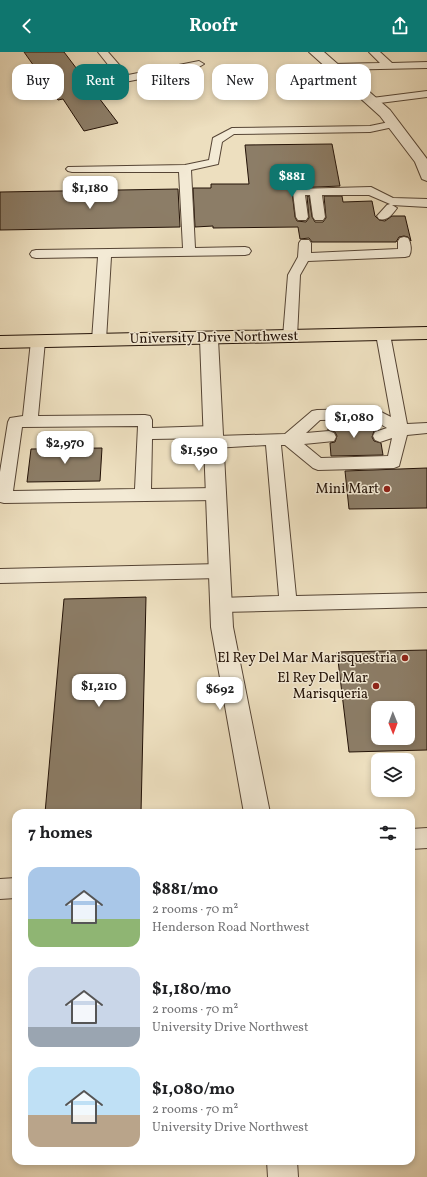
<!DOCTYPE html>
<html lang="en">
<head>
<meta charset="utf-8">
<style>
  body { margin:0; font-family:Vollkorn,serif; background:#f6f6f6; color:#202124; height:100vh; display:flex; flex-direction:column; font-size:15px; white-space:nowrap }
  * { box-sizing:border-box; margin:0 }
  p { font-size:13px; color:#757577 }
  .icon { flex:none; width:22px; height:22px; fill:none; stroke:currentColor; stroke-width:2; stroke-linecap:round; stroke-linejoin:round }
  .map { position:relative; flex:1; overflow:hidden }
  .sheet { position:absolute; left:12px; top:757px; width:403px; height:356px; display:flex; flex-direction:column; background:#fff; border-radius:12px; box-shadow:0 2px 6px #0003 }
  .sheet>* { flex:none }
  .top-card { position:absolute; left:12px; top:12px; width:403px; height:36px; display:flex; gap:8px }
  .needle { width:26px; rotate:179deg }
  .fabs { position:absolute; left:371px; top:649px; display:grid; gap:8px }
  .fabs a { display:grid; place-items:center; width:44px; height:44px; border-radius:8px; background:#fff; box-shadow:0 2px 6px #0003; font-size:20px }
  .price { position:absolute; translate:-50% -34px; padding:0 9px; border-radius:8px; background:#fff; color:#222; font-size:13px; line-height:26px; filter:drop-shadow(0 1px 2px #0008) }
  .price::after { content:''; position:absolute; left:50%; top:24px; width:12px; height:9px; margin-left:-6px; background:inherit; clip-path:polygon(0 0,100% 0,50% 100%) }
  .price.active { background:#0f766e; color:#fff }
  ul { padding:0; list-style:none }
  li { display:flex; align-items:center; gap:12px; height:100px; padding:0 16px }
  li span { display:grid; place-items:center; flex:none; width:112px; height:80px; border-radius:12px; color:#555 }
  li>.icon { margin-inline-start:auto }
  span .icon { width:48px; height:48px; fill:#fffc; stroke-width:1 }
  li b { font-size:17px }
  h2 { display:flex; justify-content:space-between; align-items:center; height:48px; padding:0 16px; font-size:17px }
  .pill { padding:0 14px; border-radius:12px; background:#fff; box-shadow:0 2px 6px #0003; font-size:14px; line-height:36px }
  .pill.active { background:#0f766e; color:#fff }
  header { display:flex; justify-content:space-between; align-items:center; height:52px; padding:0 16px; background:#0f766e; color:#fff; font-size:18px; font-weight:700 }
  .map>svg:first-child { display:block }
  .building { fill:#8c7d67; stroke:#231207; fill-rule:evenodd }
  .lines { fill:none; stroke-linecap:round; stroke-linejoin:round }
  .service-casing { stroke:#564535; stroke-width:2 }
  .minor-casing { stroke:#564535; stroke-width:2 }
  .trunk-casing { stroke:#231207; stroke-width:2 }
  .service { fill:#f3ead5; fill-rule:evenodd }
  .minor { fill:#f3ead5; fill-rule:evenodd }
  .trunk { fill:#eddfbf; fill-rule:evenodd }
  .poi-dot { fill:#8f2418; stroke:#f3ead5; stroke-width:1.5 }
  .labels { text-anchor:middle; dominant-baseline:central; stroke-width:3; stroke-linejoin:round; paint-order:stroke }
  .street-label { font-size:14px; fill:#231207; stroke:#f3ead5 }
  .poi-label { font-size:14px; fill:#231207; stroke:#f3ead5; text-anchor:end }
</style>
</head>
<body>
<header><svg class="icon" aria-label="back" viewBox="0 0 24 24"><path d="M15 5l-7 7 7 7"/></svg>Roofr<svg class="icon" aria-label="share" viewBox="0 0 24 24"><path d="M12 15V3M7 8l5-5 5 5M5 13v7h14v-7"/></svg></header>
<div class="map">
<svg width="427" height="1125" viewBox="0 0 427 1125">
  <rect width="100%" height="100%" fill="#eddfbf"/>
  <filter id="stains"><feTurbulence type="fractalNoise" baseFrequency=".005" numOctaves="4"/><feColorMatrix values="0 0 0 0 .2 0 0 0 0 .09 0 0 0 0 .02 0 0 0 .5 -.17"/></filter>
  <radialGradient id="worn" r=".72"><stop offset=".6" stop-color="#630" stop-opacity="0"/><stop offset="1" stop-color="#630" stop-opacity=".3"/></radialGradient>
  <!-- building -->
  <path class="building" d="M24 0H64L118 71 84 79 63 47 58 48Z
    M332 92 340 134 294 136 292 140 295 165 297 169 306 170 309 166 307 144H309L312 165 315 170H323L326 166 324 144H342L343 150 372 149 375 164 379 168 385 169 392 164H405L411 189 408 185 404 184 399 185 396 190H312L309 186 300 187 298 175 213 176V174L195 175 193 136H211V132H249L245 93Z
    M178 137 180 175 0 178V140Z
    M327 369H372L378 373 379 377 374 379 372 385 374 389 381 391 383 403 331 404 330 391 335 390 337 384 335 380 328 378Z
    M102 396 100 429 27 430 31 397Z
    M427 416V456L349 457 345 419Z
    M146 545 141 761H45L64 547Z
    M427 598V698L349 700 337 600ZM378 656H408V686H378Z"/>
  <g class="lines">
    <defs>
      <path id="service" d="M98 0H108L128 23 199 9 204 12 199 15 125 30 121 29Z
        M369 0H380L392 11 427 10V16L333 18 328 15 333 12 380 11Z
        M427 39V45L372 52 367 49 372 46Z
        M394 69 398 70 400 72 398 74 370 80 234 82 222 90 218 112 191 118 195 196 245 195 249 196 251 199 249 202 245 203 111 205 106 288 104 291 99 293 94 291 92 288 98 205 36 206 32 205 30 202 32 199 36 198 183 196 179 120H72L68 119 66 117 68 115 185 113 209 108 213 86 232 76 370 74Z
        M371 135 393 146 427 147V155L392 153 397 156C392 163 387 169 379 167L377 164 387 153 390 152 369 143H322L325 165 323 168H315L313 165 310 143H305L308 165 306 168H298L296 165 293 140 295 137Z
        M404 185 408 186C411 191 412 199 409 204L405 205 308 209 300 223 297 285 295 288 290 290 285 288 283 285 288 223 298 205 299 191 301 188H309L311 191V201L398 197V189L400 186Z
        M383 277 388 279 390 282 407 372 427 371V381L407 383 399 414 394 416 318 418 313 416 285 393H281L296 544 427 541V555L221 560 215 558 213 553 215 548 221 546 279 544 266 393 214 396 209 394 207 390 210 386 152 387 151 437 216 436 221 438 224 442 221 446 216 448 4 451 0 450V420L8 370 10 366 23 364 31 289 33 286 38 284 43 286 45 289 38 364 145 363 150 364 152 368V376L213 374 218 376 220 380 217 384 285 382 312 359 317 358 375 357 391 365 376 282 378 279ZM372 367 387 376 375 380 373 384 375 388 380 390 392 386 388 404 321 406 304 392 334 389 336 385 334 381 329 379 306 381 320 368ZM138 374 135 437 13 439 22 375Z
        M220 512 226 514 228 519 226 524 220 526 0 531V517Z
        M427 776V796L411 797V777Z
        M16 826V846L0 847V827Z"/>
      <path id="minor" d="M309 0H324L390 58 427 107V129L422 127 415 110 380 64Z
        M209 281 215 283 218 287 233 575 270 761H244L211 575 200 287 203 283Z
        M267 1109H297L298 1125H268Z"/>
      <path id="trunk" d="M427 275V287L0 296V284Z"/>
    </defs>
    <!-- service casing -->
    <use href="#service" class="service-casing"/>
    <!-- minor casing -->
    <use href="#minor" class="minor-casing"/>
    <!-- trunk casing -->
    <use href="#trunk" class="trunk-casing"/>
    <!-- service -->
    <use href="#service" class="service"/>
    <!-- minor -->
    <use href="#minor" class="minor"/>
    <!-- trunk -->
    <use href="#trunk" class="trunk"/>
  </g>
  <!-- markers -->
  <g class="poi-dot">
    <circle cx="387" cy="437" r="4"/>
    <circle cx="405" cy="606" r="4"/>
    <circle cx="376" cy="634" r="4"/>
  </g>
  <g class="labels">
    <!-- street labels -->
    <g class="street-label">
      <text transform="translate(214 286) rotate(-1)">University Drive Northwest</text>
    </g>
    <!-- poi labels -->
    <g class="poi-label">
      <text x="379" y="437">Mini Mart</text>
      <text x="397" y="606">El Rey Del Mar Marisquestria</text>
      <text x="368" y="626">El Rey Del Mar<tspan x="368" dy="16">Marisqueria</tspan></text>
    </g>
  </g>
  <rect width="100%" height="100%" filter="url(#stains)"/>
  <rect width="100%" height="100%" fill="url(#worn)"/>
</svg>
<div class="fabs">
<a><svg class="needle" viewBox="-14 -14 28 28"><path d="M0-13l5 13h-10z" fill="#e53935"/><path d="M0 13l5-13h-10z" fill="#757577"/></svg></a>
<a><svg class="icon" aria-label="layers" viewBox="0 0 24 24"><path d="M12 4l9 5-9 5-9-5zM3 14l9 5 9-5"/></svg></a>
</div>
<b class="price active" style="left:292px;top:146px">$881</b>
<b class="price" style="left:90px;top:158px">$1,180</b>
<b class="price" style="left:354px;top:387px">$1,080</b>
<b class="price" style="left:65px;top:413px">$2,970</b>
<b class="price" style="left:199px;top:420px">$1,590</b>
<b class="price" style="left:99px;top:656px">$1,210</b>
<b class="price" style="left:220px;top:659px">$692</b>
<div class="top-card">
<a class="pill">Buy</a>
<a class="pill active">Rent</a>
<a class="pill">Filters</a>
<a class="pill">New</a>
<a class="pill">Apartment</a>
</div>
<section class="sheet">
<h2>7 homes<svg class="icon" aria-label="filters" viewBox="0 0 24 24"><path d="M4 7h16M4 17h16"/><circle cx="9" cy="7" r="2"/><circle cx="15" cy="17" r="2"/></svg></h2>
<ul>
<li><span style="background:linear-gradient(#a9c7e8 65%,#8fb573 0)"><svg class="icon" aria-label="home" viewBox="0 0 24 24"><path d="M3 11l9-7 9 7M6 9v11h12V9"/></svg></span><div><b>$881/mo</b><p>2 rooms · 70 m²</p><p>Henderson Road Northwest</p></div></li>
<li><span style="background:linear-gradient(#c9d6e8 75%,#9aa5b1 0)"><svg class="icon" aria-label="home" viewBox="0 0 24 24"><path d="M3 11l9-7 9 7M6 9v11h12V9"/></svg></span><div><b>$1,180/mo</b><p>2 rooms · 70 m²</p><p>University Drive Northwest</p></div></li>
<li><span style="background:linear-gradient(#bfe0f5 60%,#b9a48a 0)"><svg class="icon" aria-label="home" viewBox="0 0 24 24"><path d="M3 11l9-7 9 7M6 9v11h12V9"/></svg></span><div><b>$1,080/mo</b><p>2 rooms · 70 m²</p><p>University Drive Northwest</p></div></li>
</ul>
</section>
</div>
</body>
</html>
